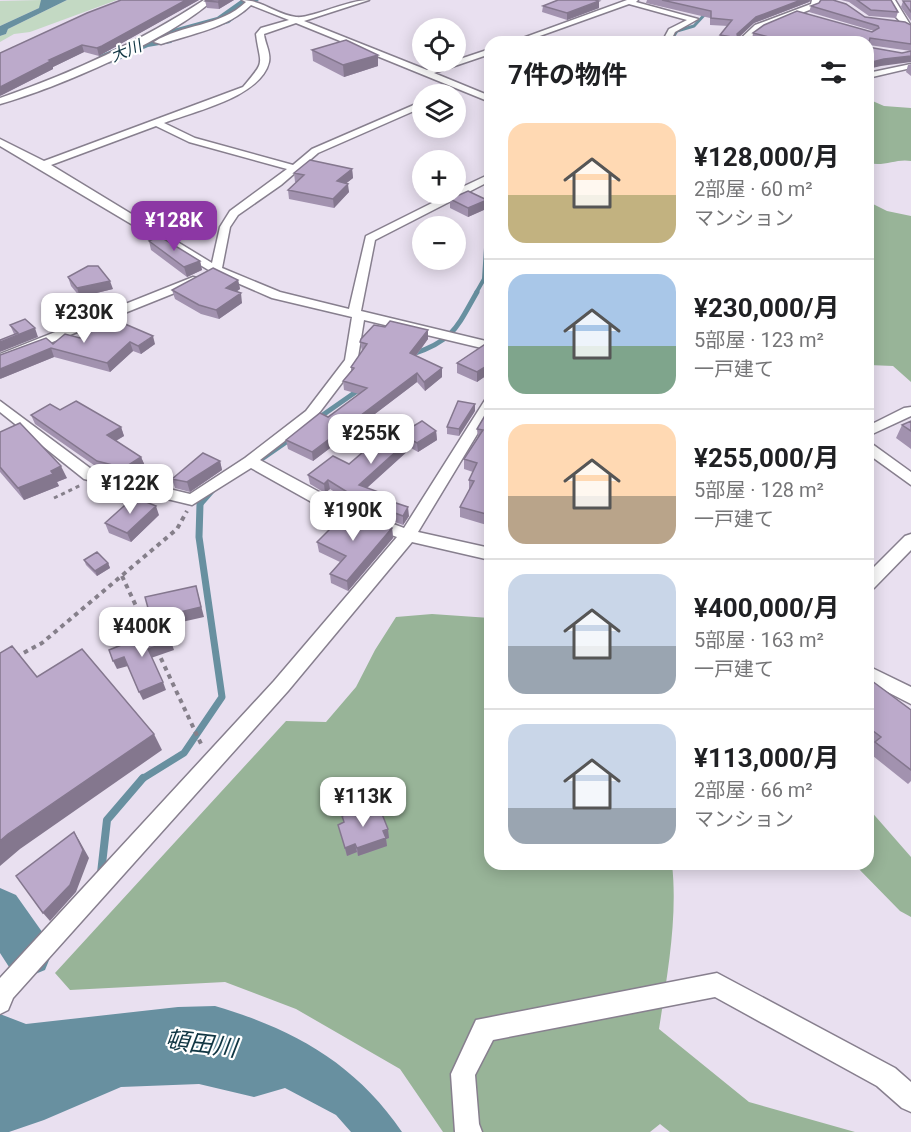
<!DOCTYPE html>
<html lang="ja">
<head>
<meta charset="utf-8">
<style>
  body { margin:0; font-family:Roboto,"Noto Sans JP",sans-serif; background:#f2f2f2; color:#202124; height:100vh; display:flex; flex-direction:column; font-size:22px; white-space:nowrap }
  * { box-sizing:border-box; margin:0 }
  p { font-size:20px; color:#757577 }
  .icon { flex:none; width:33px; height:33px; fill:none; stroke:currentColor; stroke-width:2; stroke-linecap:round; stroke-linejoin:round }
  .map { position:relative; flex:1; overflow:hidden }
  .details { position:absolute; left:484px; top:36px; width:390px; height:834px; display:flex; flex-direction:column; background:#fff; border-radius:18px; box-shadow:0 3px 15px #0003 }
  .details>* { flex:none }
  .controls { position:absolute; left:412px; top:18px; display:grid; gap:12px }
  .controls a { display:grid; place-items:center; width:54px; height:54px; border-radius:50%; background:#fff; box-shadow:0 3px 15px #0003; font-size:30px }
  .price { position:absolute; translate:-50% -51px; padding:0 14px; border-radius:12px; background:#fff; color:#222; font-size:20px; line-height:39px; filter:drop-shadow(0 2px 3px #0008) }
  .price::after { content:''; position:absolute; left:50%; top:36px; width:18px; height:14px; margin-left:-9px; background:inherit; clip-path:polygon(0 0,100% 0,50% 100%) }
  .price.on { background:#8c37a4; color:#fff }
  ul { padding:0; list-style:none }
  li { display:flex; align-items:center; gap:18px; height:150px; padding:0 24px }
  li+li { border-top:2px solid #e0e0e0 }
  li span { display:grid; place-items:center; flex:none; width:168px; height:120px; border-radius:18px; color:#555 }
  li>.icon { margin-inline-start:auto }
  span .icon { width:72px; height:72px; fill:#fffc; stroke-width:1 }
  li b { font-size:26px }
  h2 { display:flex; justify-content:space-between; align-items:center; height:72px; padding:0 24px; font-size:26px }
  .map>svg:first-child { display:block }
  .green { fill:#c3d9c3 }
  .forest { fill:#98b498 }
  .water { fill:#6890a0 }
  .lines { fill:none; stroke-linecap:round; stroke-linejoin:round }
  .stream-far4 { stroke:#6890a0; stroke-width:3 }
  .stream-far3 { stroke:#6890a0; stroke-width:4 }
  .stream-far2 { stroke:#6890a0; stroke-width:5 }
  .stream-far1 { stroke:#6890a0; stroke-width:7 }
  .stream { stroke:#6890a0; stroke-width:8 }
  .river { fill:#6890a0; fill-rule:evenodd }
  .minor-casing { stroke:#877f8e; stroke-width:3 }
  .path-far1 { stroke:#857f8a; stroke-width:3; stroke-dasharray:4 4; stroke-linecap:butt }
  .path { stroke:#857f8a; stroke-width:4; stroke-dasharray:4.5 4.5; stroke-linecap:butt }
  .minor { fill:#fff; fill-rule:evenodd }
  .wall { fill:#a292af }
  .shaded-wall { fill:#84778e }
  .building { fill:#bcaacb; stroke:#84778e; stroke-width:1.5 }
  .labels { text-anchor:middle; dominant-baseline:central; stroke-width:4.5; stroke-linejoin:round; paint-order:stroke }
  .far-water-label { font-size:16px; font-style:italic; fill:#103643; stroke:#fff }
  .near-water-label { font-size:24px; font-style:italic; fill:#103643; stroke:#fff }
</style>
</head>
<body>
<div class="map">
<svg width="911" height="1132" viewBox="0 0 911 1132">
  <rect width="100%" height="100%" fill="#e9e0f0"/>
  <!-- green -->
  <path class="green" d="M41 0 42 5 39 8 0 26V1Z
    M67 0H117L30 32 14 34 0 42V36L6 34 8 29Z"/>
  <!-- forest -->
  <path class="forest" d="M868 99 884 106 911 108V161C897 158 884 167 869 163Z
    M869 202 887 211 911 216V382L893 366 869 365Z
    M432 614 490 618V864H672C678 918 667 976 659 1029L749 1102 855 1132H670L660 1124 650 1132H443L400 1069 296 1009 225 982 70 990 55 973 286 721 326 722 356 687 375 650 396 617Z
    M869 809 911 857V917L900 911 854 864H868Z"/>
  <!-- water -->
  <path class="water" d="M41 0H67L8 29 6 34 0 36V26L39 8Z
    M215 1006C293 1029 355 1063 402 1132H351L336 1115 285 1088 254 1097 199 1084 121 1087 44 1120 9 1132H0V1014L26 1024 178 1007Z"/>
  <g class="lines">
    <!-- stream-far4 -->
    <path class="stream-far4" d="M670 42 677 31 694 26 707 12"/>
    <!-- stream-far3 -->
    <path class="stream-far3" d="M476 293 484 279 486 248 490 243"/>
    <!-- stream-far2 -->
    <path class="stream-far2" d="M413 354C454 340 457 327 477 292
      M317 419 360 389
      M256 463 292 438
      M200 505 214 489"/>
    <!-- stream-far1 -->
    <path class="stream-far1" d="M142 779 184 753 222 697 199 537 200 504"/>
    <!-- stream -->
    <path class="stream" d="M101 873 107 820 143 778"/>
    <!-- river -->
    <path class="river" d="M241 0H259L229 23 177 38 171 43 148 47 112 63 106 64 97 59 100 55 138 39 160 36 166 31 217 17Z
      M0 888 16 895 45 936 52 953 45 970 28 977 11 970 0 953Z"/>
    <defs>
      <path id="minor" d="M204 0H213C169 40 57 88 0 104V98C72 73 140 42 204 0Z
        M242 0C262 0 277 15 296 17 310 19 347 0 369 0L304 21 427 70 490 49V54L434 73 490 96V102L296 23 264 34C265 44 271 52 269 62 261 97 194 111 164 123L195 138 293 165 312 149 423 101V107L318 153 281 185 238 215 230 227 222 268 280 292 349 309 366 236 450 194H456V190L490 174V181L375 240 361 311 490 342V350L364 320 357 363 316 417 260 460 345 506 404 528 485 400 490 399V413L418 532 490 548V560L412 542 288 691 13 998 8 1010 0 1014V978L274 681 397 537 333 514 251 468 192 505 84 479 0 412V401L94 471 190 494 245 458 306 411 345 360 352 317 272 298 212 272 0 146V139L44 161 243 87C267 59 260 66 256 34L261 28 289 20 251 5C228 28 191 34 161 44L154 42C182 24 220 27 246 2ZM156 126 189 142 287 169 230 211 220 227 212 263 51 165Z
        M627 0H638L636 2 698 19 675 32 670 42H662L669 29 687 20 629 4 523 42H512Z
        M812 0H820L817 7 761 29 746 42H737L755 25 811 4Z
        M887 0H895L911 26V33L893 14Z
        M911 64V68L868 78V73Z
        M193 277 197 278V284L0 363V354Z
        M911 407V416L868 436V426L904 408Z
        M868 441 911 472V485L868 454Z
        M911 534V550L874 588 868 590V573L905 536Z
        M868 666 911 687V704L868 682Z
        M717 973 895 1068 911 1082V1112L902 1108 877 1086 715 997 493 1040 475 1075 479 1124 482 1132H455L451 1074 476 1020Z"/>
    </defs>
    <!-- minor casing -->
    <use href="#minor" class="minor-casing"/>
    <!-- path-far1 -->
    <path class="path-far1" d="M54 498 81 485"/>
    <!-- path -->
    <path class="path" d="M122 576 151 638
      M157 650 202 746
      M16 657 42 643 177 529 187 511"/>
    <!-- minor -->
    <use href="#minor" class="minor"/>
  </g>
  <!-- wall -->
  <path class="wall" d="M121 0H199L104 53 99 56 84 52 53 67V69L0 96Z
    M206 0H234L219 9 207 8 205 1Z
    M647 0H811L809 2 754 23 738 38 737 42H719L720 35 728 26 710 25V18L646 3Z
    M841 0H891L898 12 896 18 869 16 849 2Z
    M903 1H911V21L901 7Z
    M819 3 865 17 911 25V51L869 45 868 42H761L752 40 753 33 874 31 809 12 811 6Z
    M543 6 599 8 567 20 542 12Z
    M312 50 378 55V66L344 77 313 61Z
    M911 64V76L906 72 908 65Z
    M352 169 353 178 346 183 349 192 334 208 289 199 288 190 297 182H295L294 173Z
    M450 199 487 200 486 209 468 217 450 208Z
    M149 241 200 261 202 270 187 277 151 250Z
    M68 277 113 289 80 297 71 286Z
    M238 280 240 289 236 292 242 303 219 319 201 314 175 299 172 290Z
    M10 325 38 337 14 334Z
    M385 327 428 330V339L416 356 442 368V377L425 391 417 382 313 461 288 449 286 440 328 417 359 394 344 390 343 381 351 371V367L362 351 360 342Z
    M80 338 155 344 141 354 133 351 110 372 54 357 0 379 53 344Z
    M490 341V373L477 382 457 373V363Z
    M490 407V526L460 517V507L469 490V480L473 472 464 469V459L478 439 477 429Z
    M60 410 121 427 124 436 116 441 141 457 145 466 128 477 101 470 35 424 31 415Z
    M475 411 459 436 447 434V427Z
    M911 421V449L896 438 902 425Z
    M412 427 436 431 437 440 418 452 411 448 367 488 388 500 409 516 403 525 361 509 330 489 325 493 310 484 308 475 349 464Z
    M0 432 67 478 57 482 59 486 24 500 0 472Z
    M220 461 222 470 190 492 175 488 172 479Z
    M159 515 131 542 109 533 105 523Z
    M392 528 393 538 348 591 331 583 330 574 340 562 319 552 317 542Z
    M84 560 108 563 110 568 97 576 86 565Z
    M868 678 911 710V781L908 784 868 752 873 746 868 742Z
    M371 812 389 838 386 839 387 846 358 856 357 852 347 856 338 825 344 822 342 816Z"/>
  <!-- shaded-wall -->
  <path class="shaded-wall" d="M186 0H199L99 56 97 48Z
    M222 0H234L219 9 218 2Z
    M801 0H811L809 2 754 23 738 38 737 34 756 17Z
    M599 1V8L567 20V13Z
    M82 45 84 52 53 67V69L0 96V87L49 60Z
    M378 55V66L344 77 343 65Z
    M911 56V62L881 66 868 69V63L884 59Z
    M352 169 353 178 338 190 337 181Z
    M348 184 349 192 334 208 333 199Z
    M487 200 486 209 468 217V208Z
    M200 261 202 270 187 277 184 267Z
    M238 280 240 289 228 297 226 288Z
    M110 281 113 289 80 297 77 288Z
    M241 293 242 303 219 319 216 310Z
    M35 328 38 337 0 352V342Z
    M428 330V339L411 362 410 353Z
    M153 336 155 344 141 354 138 346Z
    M130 342 133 351 110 372 107 363Z
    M51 348 54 357 0 379V369Z
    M490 364V373L477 382V372Z
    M442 368V377L425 391 424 382Z
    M417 373V382L313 461 312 452Z
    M475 404V411L459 436V429Z
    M121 427 124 436 110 444 107 435Z
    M436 431 437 440 418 452 417 443Z
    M410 439 411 448 360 494 359 485Z
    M141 457 145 466 128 477 124 468Z
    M220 461 222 470 190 492 187 482Z
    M61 466 67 478 57 482 59 486 24 500 18 488Z
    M328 480 330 489 325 493 324 484Z
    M156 506 159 515 131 542 127 533Z
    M408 507 409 516 403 525V516Z
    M392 528 393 538 348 591 347 581Z
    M108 563 110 568 97 576 95 571Z
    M196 586 204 617 155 628 151 619Z
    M166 627 174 650 151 658 148 649Z
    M124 657 128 666 117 669 113 661Z
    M163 682 166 690 143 700 139 692Z
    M154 734 162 750 20 849 0 866V841L8 834Z
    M388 829 389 838 386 839 387 846 358 856 357 848Z
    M74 832 79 840 89 858 76 892 50 921 43 913Z
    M355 844 357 852 347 856 345 848Z"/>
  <!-- building -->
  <path class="building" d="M121 0H186L102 46 97 48 82 45 49 60 51 61 0 87V53L87 13Z
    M206 0H222L218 2 205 1Z
    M558 0H595L599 1 567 13 543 6Z
    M662 0H801L756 17 737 34 738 38 720 35 732 20 711 18V11Z
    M821 0H833L846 4 865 17 905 22 911 25V44L870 38 868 46V42H788L753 33 764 25 797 11 872 32 879 28 878 26 811 6 819 3Z
    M857 0H891L898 12 871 10Z
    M903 1H911V12Z
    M346 40 378 55 343 65 312 50Z
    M868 47 902 53 911 51V56L884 59 868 63Z
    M310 160 352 169 337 181 348 184 333 199 288 190 304 175 294 173Z
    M468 191 487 200 468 208 450 199Z
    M159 236 200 261 184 267 149 241Z
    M88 266H98L110 281 77 288 68 277Z
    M213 268 238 280 226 288 241 293 216 310 199 305 172 290Z
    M111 318 153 336 138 346 130 342 107 363 51 348 0 369V355L46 338 53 344 65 334 80 338Z
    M25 319 35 328 0 342V340L18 333 10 325Z
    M390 321 428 330 410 353 442 368 424 382 417 373 312 452 286 440 320 413 328 417 367 388 343 381 354 368 351 367 367 344 360 342 361 339 374 325 385 327Z
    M490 341V364L477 372 457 363Z
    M76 401 121 427 107 435 141 457 124 468 97 461 31 415 50 404 60 410Z
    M458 401 475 404 459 429 447 427Z
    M490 407V515L460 507 474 481 469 480 477 463 464 459 483 430 477 429Z
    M399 421 412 427 422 421 436 431 417 443 410 439 359 485 387 495 384 499 408 507 403 516 360 500 328 480 324 484 308 475 333 456 349 464Z
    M911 421V431L902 425Z
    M20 423 61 466 51 471 53 474 18 488 0 467V432Z
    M203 453 220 461 187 482 172 479Z
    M134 497 156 506 127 533 105 523Z
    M347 512 392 528 347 581 330 574 346 556 317 542Z
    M97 552 108 563 95 571 84 560Z
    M196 586 201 607 151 619 145 597Z
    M166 627 171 641 148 649 163 682 139 692 124 657 113 661 109 650Z
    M12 646 37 677 82 649 154 734 8 834 0 841V653Z
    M868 678 911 710V770L875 742 881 737 868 727Z
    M369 807 371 812 380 809 388 829 383 831 386 838 357 848 355 844 345 848 338 825 344 822 342 816Z
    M74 832 83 850 70 885 43 913 16 876Z"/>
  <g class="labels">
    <!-- far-water labels -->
    <g class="far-water-label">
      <text transform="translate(126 51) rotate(-22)">大川</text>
    </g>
    <!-- near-water labels -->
    <g class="near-water-label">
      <text transform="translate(201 1044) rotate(7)">頓田川</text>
    </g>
  </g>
</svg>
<div class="controls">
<a><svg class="icon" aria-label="locate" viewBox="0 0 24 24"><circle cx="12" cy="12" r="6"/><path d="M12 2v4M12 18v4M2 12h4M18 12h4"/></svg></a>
<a><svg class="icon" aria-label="layers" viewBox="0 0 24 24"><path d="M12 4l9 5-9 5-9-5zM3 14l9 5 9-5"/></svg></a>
<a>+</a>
<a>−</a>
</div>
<b class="price on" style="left:174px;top:252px">¥128K</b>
<b class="price" style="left:84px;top:344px">¥230K</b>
<b class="price" style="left:371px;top:465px">¥255K</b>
<b class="price" style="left:130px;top:515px">¥122K</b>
<b class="price" style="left:353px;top:542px">¥190K</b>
<b class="price" style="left:142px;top:658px">¥400K</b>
<b class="price" style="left:363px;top:828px">¥113K</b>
<section class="details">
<h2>7件の物件<svg class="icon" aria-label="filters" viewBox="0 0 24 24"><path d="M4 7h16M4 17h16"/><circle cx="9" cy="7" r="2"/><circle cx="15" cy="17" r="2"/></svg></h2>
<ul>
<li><span style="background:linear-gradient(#ffd9b3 60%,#c2b280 0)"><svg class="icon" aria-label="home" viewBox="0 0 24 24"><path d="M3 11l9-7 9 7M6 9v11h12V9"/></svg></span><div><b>¥128,000/月</b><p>2部屋 · 60 m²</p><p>マンション</p></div></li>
<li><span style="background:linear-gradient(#a9c7e8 60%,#7fa58c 0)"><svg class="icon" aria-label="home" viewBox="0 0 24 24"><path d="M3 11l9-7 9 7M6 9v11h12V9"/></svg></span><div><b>¥230,000/月</b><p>5部屋 · 123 m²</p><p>一戸建て</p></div></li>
<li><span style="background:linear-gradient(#ffd9b3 60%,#b9a48a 0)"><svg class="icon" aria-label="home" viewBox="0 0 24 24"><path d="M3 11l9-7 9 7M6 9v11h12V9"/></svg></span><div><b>¥255,000/月</b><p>5部屋 · 128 m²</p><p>一戸建て</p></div></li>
<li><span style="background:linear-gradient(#c9d6e8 60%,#9aa5b1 0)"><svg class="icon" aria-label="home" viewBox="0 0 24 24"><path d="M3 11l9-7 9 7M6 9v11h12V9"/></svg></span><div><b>¥400,000/月</b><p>5部屋 · 163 m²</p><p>一戸建て</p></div></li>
<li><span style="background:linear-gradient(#c9d6e8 70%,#9aa5b1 0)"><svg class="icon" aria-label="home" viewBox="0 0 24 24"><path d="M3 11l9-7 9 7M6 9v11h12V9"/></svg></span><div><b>¥113,000/月</b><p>2部屋 · 66 m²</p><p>マンション</p></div></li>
</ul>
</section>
</div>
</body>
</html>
